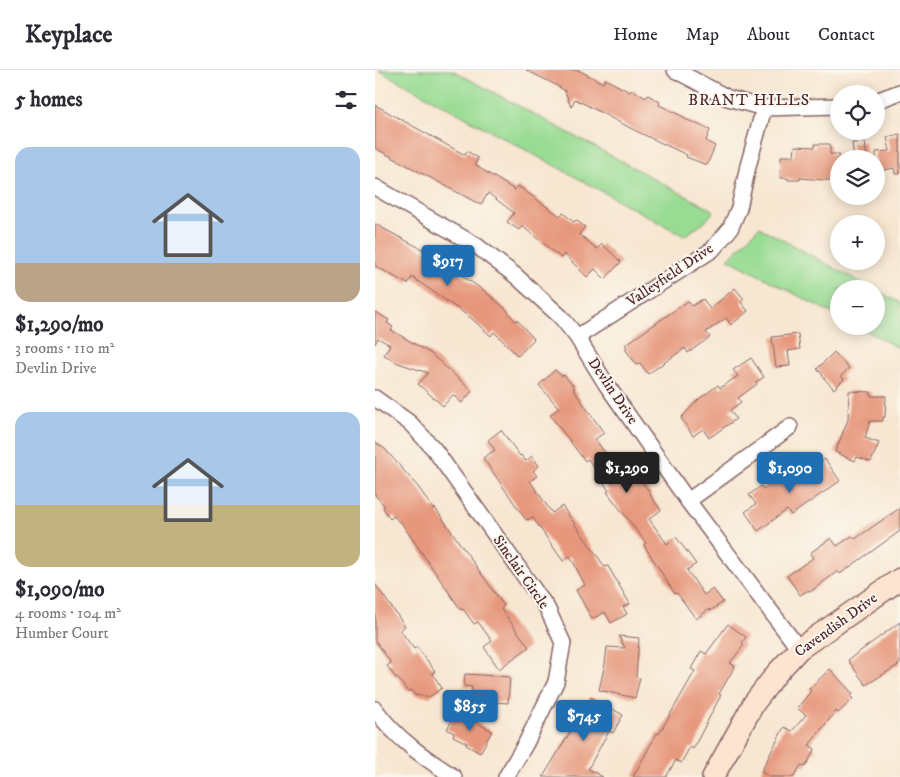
<!DOCTYPE html>
<html lang="en">
<head>
<meta charset="utf-8">
<style>
  body { margin:0; font-family:"IM FELL DW Pica",serif; background:#f2f2f3; color:#2b2b33; height:100vh; display:flex; flex-direction:column; font-size:19px; white-space:nowrap }
  * { box-sizing:border-box; margin:0 }
  p { font-size:16px; color:#7c7c81 }
  .icon { flex:none; width:28px; height:28px; fill:none; stroke:currentColor; stroke-width:2; stroke-linecap:round; stroke-linejoin:round }
  .map { position:relative; flex:1; overflow:hidden }
  .side { display:flex; flex-direction:column; background:#fff; width:375px }
  .side>* { flex:none }
  .tools { position:absolute; left:455px; top:15px; display:grid; gap:10px }
  .tools a { display:grid; place-items:center; width:55px; height:55px; border-radius:50%; background:#fff; box-shadow:0 2px 12px #0003; font-size:25px }
  .price { position:absolute; translate:-50% -42px; padding:0 11px; border-radius:5px; background:#1f6fb2; color:#fff; font-size:16px; line-height:32px; filter:drop-shadow(0 1px 2px #0008) }
  .price::after { content:''; position:absolute; left:50%; top:30px; width:15px; height:11px; margin-left:-8px; background:inherit; clip-path:polygon(0 0,100% 0,50% 100%) }
  .price.active { background:#222; color:#fff }
  ul { padding:0; list-style:none }
  li { display:grid; align-content:center; gap:10px; height:265px; padding:0 15px }
  li span { display:grid; place-items:center; height:155px; border-radius:15px; color:#555 }
  li>.icon { margin-inline-start:auto }
  span .icon { width:90px; height:90px; fill:#fffc; stroke-width:1 }
  li b { font-size:21px }
  h2 { display:flex; justify-content:space-between; align-items:center; height:60px; padding:0 15px; font-size:21px }
  header { display:flex; align-items:center; gap:30px; box-sizing:border-box; height:70px; padding:0 25px; background:#fff; border-bottom:1px solid #e1e1e2 }
  header strong { font-size:24px }
  nav { display:flex; gap:28px; margin-inline-start:auto; font-size:18px }
  main { display:flex; flex:1; min-height:0 }
  .map>svg:first-child { display:block }
  .green { fill:#98db93; stroke:#717d5f }
  .building { fill:#e6977b }
  .lines { fill:none; stroke-linecap:round; stroke-linejoin:round }
  .street-casing { stroke:#876565; stroke-width:18 }
  .secondary-casing { stroke:#876565; stroke-width:24 }
  .street { stroke:#fff; stroke-width:15 }
  .secondary { stroke:#fde4d0; stroke-width:21 }
  .labels { text-anchor:middle; dominant-baseline:central; stroke-width:4; stroke-linejoin:round; paint-order:stroke }
  .street-label { font-size:15px; fill:#4a1f2b; stroke:#fbf7ec }
  .neighbourhood-label { font-size:16px; letter-spacing:1px; fill:#4a1f2b; stroke:#fbf7ec }
</style>
</head>
<body>
<header>
<strong>Keyplace</strong>
<nav><a>Home</a><a>Map</a><a>About</a><a>Contact</a></nav>
</header>
<main>
<section class="side">
<h2>5 homes<svg class="icon" aria-label="filters" viewBox="0 0 24 24"><path d="M4 7h16M4 17h16"/><circle cx="9" cy="7" r="2"/><circle cx="15" cy="17" r="2"/></svg></h2>
<ul>
<li><span style="background:linear-gradient(#a9c7e8 75%,#b9a48a 0)"><svg class="icon" aria-label="home" viewBox="0 0 24 24"><path d="M3 11l9-7 9 7M6 9v11h12V9"/></svg></span><div><b>$1,290/mo</b><p>3 rooms · 110 m²</p><p>Devlin Drive</p></div></li>
<li><span style="background:linear-gradient(#a9c7e8 60%,#c2b280 0)"><svg class="icon" aria-label="home" viewBox="0 0 24 24"><path d="M3 11l9-7 9 7M6 9v11h12V9"/></svg></span><div><b>$1,090/mo</b><p>4 rooms · 104 m²</p><p>Humber Court</p></div></li>
</ul>
</section>
<div class="map">
<svg width="525" height="707" viewBox="0 0 525 707">
  <rect width="100%" height="100%" fill="#fbf7ec"/>
  <filter id="ink" filterUnits="userSpaceOnUse"><feTurbulence type="fractalNoise" baseFrequency=".02" numOctaves="2"/><feDisplacementMap in="SourceGraphic" scale="10" xChannelSelector="R" yChannelSelector="G"/><feConvolveMatrix kernelMatrix="1 2 1 2 8 2 1 2 1" color-interpolation-filters="sRGB"/></filter>
  <filter id="wash" filterUnits="userSpaceOnUse"><feTurbulence type="fractalNoise" baseFrequency=".0096" numOctaves="4" result="noise"/><feDisplacementMap in="SourceGraphic" scale="20" xChannelSelector="R" yChannelSelector="G"/><feGaussianBlur stdDeviation="1.12" result="paint"/><feColorMatrix in="noise" values="0 0 0 0 0 0 0 0 0 0 0 0 0 0 0 0 0 1.4 0 .05"/><feComposite in="paint" operator="in"/></filter>
  <g filter="url(#wash)">
    <rect width="100%" height="100%" fill="#f7e6d1"/>
    <!-- green -->
    <path class="green" d="M3 0H77L339 141 329 153 309 166Z
      M384 157 498 219H464V247L353 189Z
      M501 220 525 233V279L482 256H501Z"/>
    <g id="blocks">
      <!-- building -->
      <path class="building" d="M151 0H203L228 13 230 9 255 22 257 20 271 28 273 25 285 32 284 35 309 47 308 48 335 60 331 71 340 76 332 95 311 87 312 85 263 62 200 29 196 37 190 21 181 15Z
        M0 35 90 85 92 81 103 88 100 94 106 99 140 120 143 116 185 146 188 143 199 152 201 150 210 157 204 164 222 179 227 174 246 192 230 209 220 199 212 207 189 184 186 188 147 156 144 160 132 152 139 143 113 123 106 135 0 78Z
        M525 64V104H520L519 98 501 102V82L515 81 512 67Z
        M490 72 492 89H479L477 73Z
        M440 74H455V84H464V107H462V111L425 108V110H413V108H405L406 86H419L420 76 440 77Z
        M0 154 54 183 108 220 130 238 140 251 142 250 159 269 143 286 119 262 116 266 96 248 37 207 33 214 0 196Z
        M360 218 369 229 366 232 373 241 356 255 351 248 331 262 335 267 313 283 310 278 273 304 265 293 262 295 250 279 252 277 250 275 313 231 317 236 328 229 335 239Z
        M0 242 14 250 12 253 18 257 16 260 55 283 97 321 87 333 78 325 68 336 43 314 53 303 23 293 9 285 15 275 3 268 0 274Z
        M423 264 425 279 413 281 415 296 401 297 397 267Z
        M459 282 474 298 466 306 469 309 459 319 447 306 448 305 442 299Z
        M376 288 389 307 381 312 382 314 363 328 366 332 355 340 361 349 334 368 328 359 318 366 306 348 324 329 343 315 345 318 363 306 358 300Z
        M180 300 187 306 189 305 200 318 198 319 229 363 220 369 238 394 248 387 276 424 275 425 286 440 274 449 292 474 301 467 321 494 312 500 329 525 338 519 348 532 335 541 334 539 321 549 302 523 300 524 269 475 271 473 232 422 234 421 213 389 210 391 175 345 184 338 164 315Z
        M474 321 496 322V326H511L510 347H508V351H495L490 368 504 373 496 392 482 387 480 391 460 382 473 350Z
        M126 360 145 386 146 385 151 391 157 386 164 396 158 401 162 406 155 411 177 443 187 436 230 497 233 496 255 534 248 537 252 544 236 553 230 542 217 549 201 520 210 515 195 486 188 491 158 448 151 450 108 388 120 380 113 370Z
        M0 372 10 379 44 418 58 439 60 438 129 536 126 539 154 577 124 599 109 577 117 571 103 552 99 554 88 539 86 540 25 451 24 452 19 446 15 449 8 438 10 436 0 425Z
        M450 389 465 411 416 445 412 440 383 461 370 442 381 434 374 425 386 416 388 419 415 400 421 409Z
        M525 438V461L465 504 463 501 435 522 434 520 425 525 412 506 438 488 435 483 456 468 462 476 477 466 480 469Z
        M0 514 30 556 25 560 39 579 42 577 60 601 57 603 67 618 54 627 40 625 36 620 33 622 22 607 21 608 12 596 16 593 0 570Z
        M525 552V594L491 615 473 590Z
        M353 554 371 567 367 573 369 575 355 593 360 596 344 624 346 625 318 679 315 677 306 693 301 690 291 707H258L282 663 284 664 320 601 316 599 326 581 331 584Z
        M244 566 264 568 261 607 265 608 260 628 224 620 230 594 232 577 250 578Z
        M455 599 478 624 475 626 478 629 463 643 461 641 434 675 440 679 430 697 426 695 419 707H395L386 702 409 657 417 661 431 645 422 638 436 621 434 619Z
        M90 604 135 607 133 633 96 630 97 617 89 616Z
        M216 627 248 645 238 663 234 661 213 699 228 707H168Z
        M82 641 86 647V644L117 661 105 683 91 675 92 673 78 666 79 663 72 659Z"/>
    </g>
  </g>
  <g filter="url(#ink)">
    <use href="#blocks" fill-opacity="0" stroke="#876565" stroke-width="1"/>
    <g class="lines">
      <defs>
        <path id="street" d="M300 0 353 28 389 38 464 36
          M501 31 525 22
          M0 117 102 176 141 206 186 247 202 267 231 314 313 431 424 579
          M202 267 337 180 355 159 364 138 373 96 389 38
          M0 328 35 353 59 379 172 538 188 573 181 612 151 673 131 707
          M313 431 415 357
          M0 639C20 668 50 688 79 707"/>
        <path id="secondary" d="M338 707 379 633 402 603 424 579 525 509"/>
      </defs>
      <!-- street casing -->
      <use href="#street" class="street-casing"/>
      <!-- secondary casing -->
      <use href="#secondary" class="secondary-casing"/>
      <!-- street -->
      <use href="#street" class="street"/>
      <!-- secondary -->
      <use href="#secondary" class="secondary"/>
    </g>
  </g>
  <g class="labels">
    <!-- street labels -->
    <g class="street-label">
      <text transform="translate(295 205) rotate(-34)">Valleyfield Drive</text>
      <text transform="translate(238 321) rotate(56)">Devlin Drive</text>
      <text transform="translate(146 502) rotate(55)">Sinclair Circle</text>
      <text transform="translate(461 555) rotate(-36)">Cavendish Drive</text>
    </g>
    <!-- neighbourhood labels -->
    <g class="neighbourhood-label">
      <text x="374" y="30">BRANT HILLS</text>
    </g>
  </g>
</svg>
<div class="tools">
<a><svg class="icon" aria-label="locate" viewBox="0 0 24 24"><circle cx="12" cy="12" r="6"/><path d="M12 2v4M12 18v4M2 12h4M18 12h4"/></svg></a>
<a><svg class="icon" aria-label="layers" viewBox="0 0 24 24"><path d="M12 4l9 5-9 5-9-5zM3 14l9 5 9-5"/></svg></a>
<a>+</a>
<a>−</a>
</div>
<b class="price" style="left:73px;top:217px">$917</b>
<b class="price active" style="left:252px;top:424px">$1,290</b>
<b class="price" style="left:415px;top:424px">$1,090</b>
<b class="price" style="left:95px;top:662px">$855</b>
<b class="price" style="left:209px;top:672px">$745</b>
</div>
</main>
</body>
</html>
